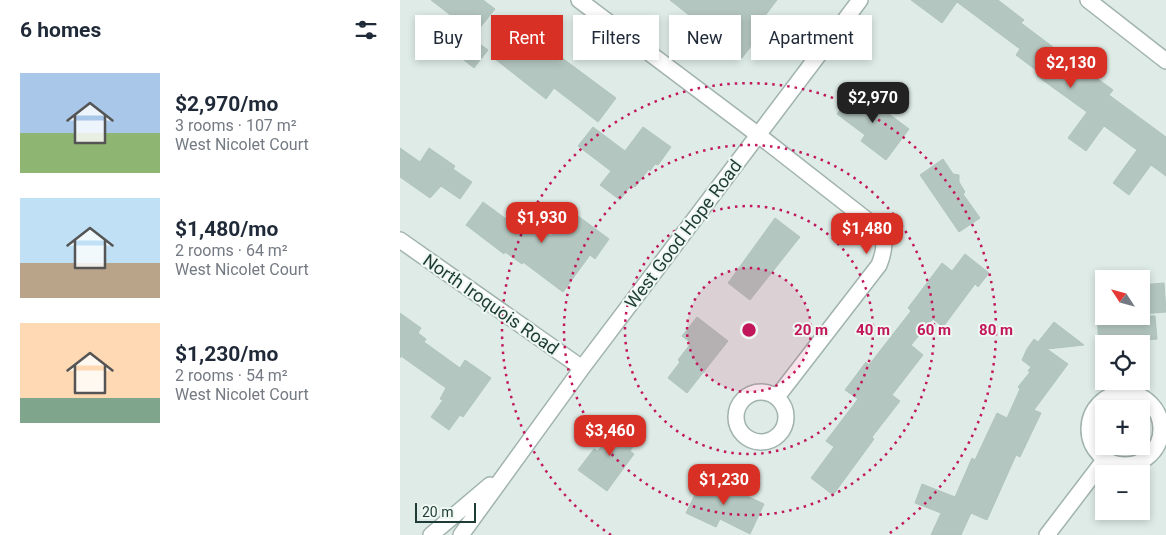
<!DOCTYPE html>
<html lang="en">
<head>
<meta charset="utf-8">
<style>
  body { margin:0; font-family:Roboto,sans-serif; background:#f2f2f3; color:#1f2937; height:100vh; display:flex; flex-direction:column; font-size:19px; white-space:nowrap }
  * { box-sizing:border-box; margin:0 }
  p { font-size:16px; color:#747a83 }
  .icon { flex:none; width:28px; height:28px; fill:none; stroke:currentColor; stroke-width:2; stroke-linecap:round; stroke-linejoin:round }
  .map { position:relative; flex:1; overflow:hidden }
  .details { display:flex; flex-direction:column; background:#fff; width:400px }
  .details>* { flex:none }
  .hud { position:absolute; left:15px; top:15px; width:475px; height:45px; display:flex; gap:10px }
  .needle { width:32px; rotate:306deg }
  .controls { position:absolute; left:695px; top:270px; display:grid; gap:10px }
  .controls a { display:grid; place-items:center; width:55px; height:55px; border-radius:0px; background:#fff; box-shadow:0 2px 8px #0003; font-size:25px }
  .scale { position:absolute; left:15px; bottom:12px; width:61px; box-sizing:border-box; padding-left:5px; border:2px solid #1e3c35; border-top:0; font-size:14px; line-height:18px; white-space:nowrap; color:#1e3c35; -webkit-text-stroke:4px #eff8f3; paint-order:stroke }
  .price { position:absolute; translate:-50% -42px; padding:0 11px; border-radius:10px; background:#d93025; color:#fff; font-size:16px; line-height:32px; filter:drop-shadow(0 1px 2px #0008) }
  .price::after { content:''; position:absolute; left:50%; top:30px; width:15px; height:11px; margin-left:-8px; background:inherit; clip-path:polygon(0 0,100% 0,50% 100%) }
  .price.current { background:#222; color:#fff }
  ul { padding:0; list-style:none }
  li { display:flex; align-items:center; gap:15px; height:125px; padding:0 20px }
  li span { display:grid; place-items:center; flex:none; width:140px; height:100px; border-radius:0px; color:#555 }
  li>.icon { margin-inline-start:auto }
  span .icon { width:60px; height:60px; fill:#fffc; stroke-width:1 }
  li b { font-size:21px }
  h2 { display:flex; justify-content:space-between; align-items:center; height:60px; padding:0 20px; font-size:21px }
  .tag { padding:0 18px; border-radius:0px; background:#fff; box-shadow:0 2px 8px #0003; font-size:18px; line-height:45px }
  .tag.current { background:#d93025; color:#fff }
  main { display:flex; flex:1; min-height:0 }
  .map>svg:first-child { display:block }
  .building { fill:#b3c6bf; stroke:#b0c5bd }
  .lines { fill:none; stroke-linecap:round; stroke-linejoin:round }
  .street-casing { stroke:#a1b3ad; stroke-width:18 }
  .street { stroke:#fff; stroke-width:15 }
  .ring { fill:none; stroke:#c2185b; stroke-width:2.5; stroke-dasharray:2.5 5 }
  .labels { text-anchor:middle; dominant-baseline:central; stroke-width:4; stroke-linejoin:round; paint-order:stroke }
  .street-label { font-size:18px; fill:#1e3c35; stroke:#eff8f3 }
  .centre { fill:#c2185b; stroke:#eff8f3; stroke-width:2.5 }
  .ring-label { font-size:15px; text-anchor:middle; font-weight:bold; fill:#c2185b; stroke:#eff8f3; stroke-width:4; stroke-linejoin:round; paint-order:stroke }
</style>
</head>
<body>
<main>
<section class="details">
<h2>6 homes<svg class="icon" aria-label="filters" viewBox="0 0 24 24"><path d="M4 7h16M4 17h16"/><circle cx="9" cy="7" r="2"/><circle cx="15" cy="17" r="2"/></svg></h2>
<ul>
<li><span style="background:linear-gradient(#a9c7e8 60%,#8fb573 0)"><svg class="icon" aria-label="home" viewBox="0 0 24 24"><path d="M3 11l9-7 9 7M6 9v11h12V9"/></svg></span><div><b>$2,970/mo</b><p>3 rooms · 107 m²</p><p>West Nicolet Court</p></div></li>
<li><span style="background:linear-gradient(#bfe0f5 65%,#b9a48a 0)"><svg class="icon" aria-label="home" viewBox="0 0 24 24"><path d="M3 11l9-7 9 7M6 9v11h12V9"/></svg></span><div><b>$1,480/mo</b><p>2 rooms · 64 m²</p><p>West Nicolet Court</p></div></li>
<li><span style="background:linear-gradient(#ffd9b3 75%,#7fa58c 0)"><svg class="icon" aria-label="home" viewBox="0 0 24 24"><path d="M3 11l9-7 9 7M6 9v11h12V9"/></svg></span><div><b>$1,230/mo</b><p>2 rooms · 54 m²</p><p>West Nicolet Court</p></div></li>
</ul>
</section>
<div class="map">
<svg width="766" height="535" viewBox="0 0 766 535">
  <rect width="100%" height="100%" fill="#deebe6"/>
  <!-- building -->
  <path class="building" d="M31 0H83L95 9 75 34Z
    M270 0H377L355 29 361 33 342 58 313 36 314 35Z
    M511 0H598L624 20 621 23 661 53 660 54 685 73 687 71 713 90 709 95 766 137V176L751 165 729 195 713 183 737 150 704 126 686 151 668 138 687 112 637 76 640 73 616 55 620 49 557 2 542 23Z
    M118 30 133 43 135 41 149 52 150 49 216 98 198 122 154 88 146 99 95 59Z
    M69 36 88 50 74 68 55 53Z
    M456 89 509 129 486 160 461 141 465 135 437 114Z
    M193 127 225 151 243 127 271 147 258 165 255 164 250 171 249 169 235 187 231 185 220 200 200 185 211 171 178 146Z
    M0 148 20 162 29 148 55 166 53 169 72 182 60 199 41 186 30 198 0 177Z
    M543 159 553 174 559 175V182L565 192 563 194 580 218 559 232 520 175Z
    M83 202 117 227 124 218 151 236 170 210 209 239 195 259 190 255 163 292 123 262 122 264 105 252 104 254 66 225Z
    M375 218 400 237 350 300 328 283Z
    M565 254 589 273 578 287 575 284 543 327 533 319 511 345 523 355 492 395 500 401 472 437 474 439 433 495 411 478 434 447 426 441 458 399 445 390 466 362 469 365 511 311 508 308 542 263 552 271Z
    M764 283 766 312 741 314V285Z
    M0 313 21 328 18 333 26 339 24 342 60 368 65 360 91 378 63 417 60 415 49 430 31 417 43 400 40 399 46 388 1 356 0 358Z
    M697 316H755L757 339 738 341 739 344H722V341L699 344Z
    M297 317 328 341 287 393 268 378 280 362 278 360 291 343 282 336Z
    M654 322 684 345 647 349 668 364 634 410 641 413 620 457 616 455 587 520 571 513 561 535H531L541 513 515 503 522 484 555 497 572 458 575 460 597 413 607 418 620 389 618 387 630 372 628 371 631 367 622 360 627 349 634 339 638 342Z
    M219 422 240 437 230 451 234 454 207 491 178 470 194 449 198 451Z
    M304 476 364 504 350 534 320 519 316 527 286 513Z"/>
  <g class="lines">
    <defs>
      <path id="street" d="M179 0 357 134 467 220C485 237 488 242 479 265L377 397
        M688 0 766 61
        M0 240 182 368
        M336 417a25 25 0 1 1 50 0a25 25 0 1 1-50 0Z
        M689 429a36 36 0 1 1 72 0a36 36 0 1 1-72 0Z
        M31 535 90 485
        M61 535 182 368 460 0
        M647 535 705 459"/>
    </defs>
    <!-- street casing -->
    <use href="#street" class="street-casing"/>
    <!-- street -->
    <use href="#street" class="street"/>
  </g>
  <!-- distance rings -->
  <circle cx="349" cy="330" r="62" fill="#c2185b" fill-opacity=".12"/>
  <g class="ring">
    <circle cx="349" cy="330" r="62"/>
    <circle cx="349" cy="330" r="124"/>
    <circle cx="349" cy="330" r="185"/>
    <path d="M211 535A247 247 0 1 1 487 535"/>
  </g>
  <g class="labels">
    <!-- street labels -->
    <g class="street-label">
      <text transform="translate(283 234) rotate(-53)">West Good Hope Road</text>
      <text transform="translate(91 304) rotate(35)">North Iroquois Road</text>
    </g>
  </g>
  <circle cx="349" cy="330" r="8" class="centre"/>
  <g class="ring-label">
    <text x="411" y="335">20 m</text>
    <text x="473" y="335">40 m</text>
    <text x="534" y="335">60 m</text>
    <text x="596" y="335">80 m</text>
  </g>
</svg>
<div class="controls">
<a><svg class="needle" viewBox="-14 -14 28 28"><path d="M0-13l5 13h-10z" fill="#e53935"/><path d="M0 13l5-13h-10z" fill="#747a83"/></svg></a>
<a><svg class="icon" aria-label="locate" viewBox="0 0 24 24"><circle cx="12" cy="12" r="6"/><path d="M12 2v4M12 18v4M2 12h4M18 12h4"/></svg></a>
<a>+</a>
<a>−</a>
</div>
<div class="scale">20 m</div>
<b class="price" style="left:671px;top:89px">$2,130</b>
<b class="price current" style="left:473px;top:124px">$2,970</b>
<b class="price" style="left:142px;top:244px">$1,930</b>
<b class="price" style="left:467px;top:255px">$1,480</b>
<b class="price" style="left:210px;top:457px">$3,460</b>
<b class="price" style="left:324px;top:506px">$1,230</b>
<div class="hud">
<a class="tag">Buy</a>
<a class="tag current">Rent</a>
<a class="tag">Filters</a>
<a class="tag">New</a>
<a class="tag">Apartment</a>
</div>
</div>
</main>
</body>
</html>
